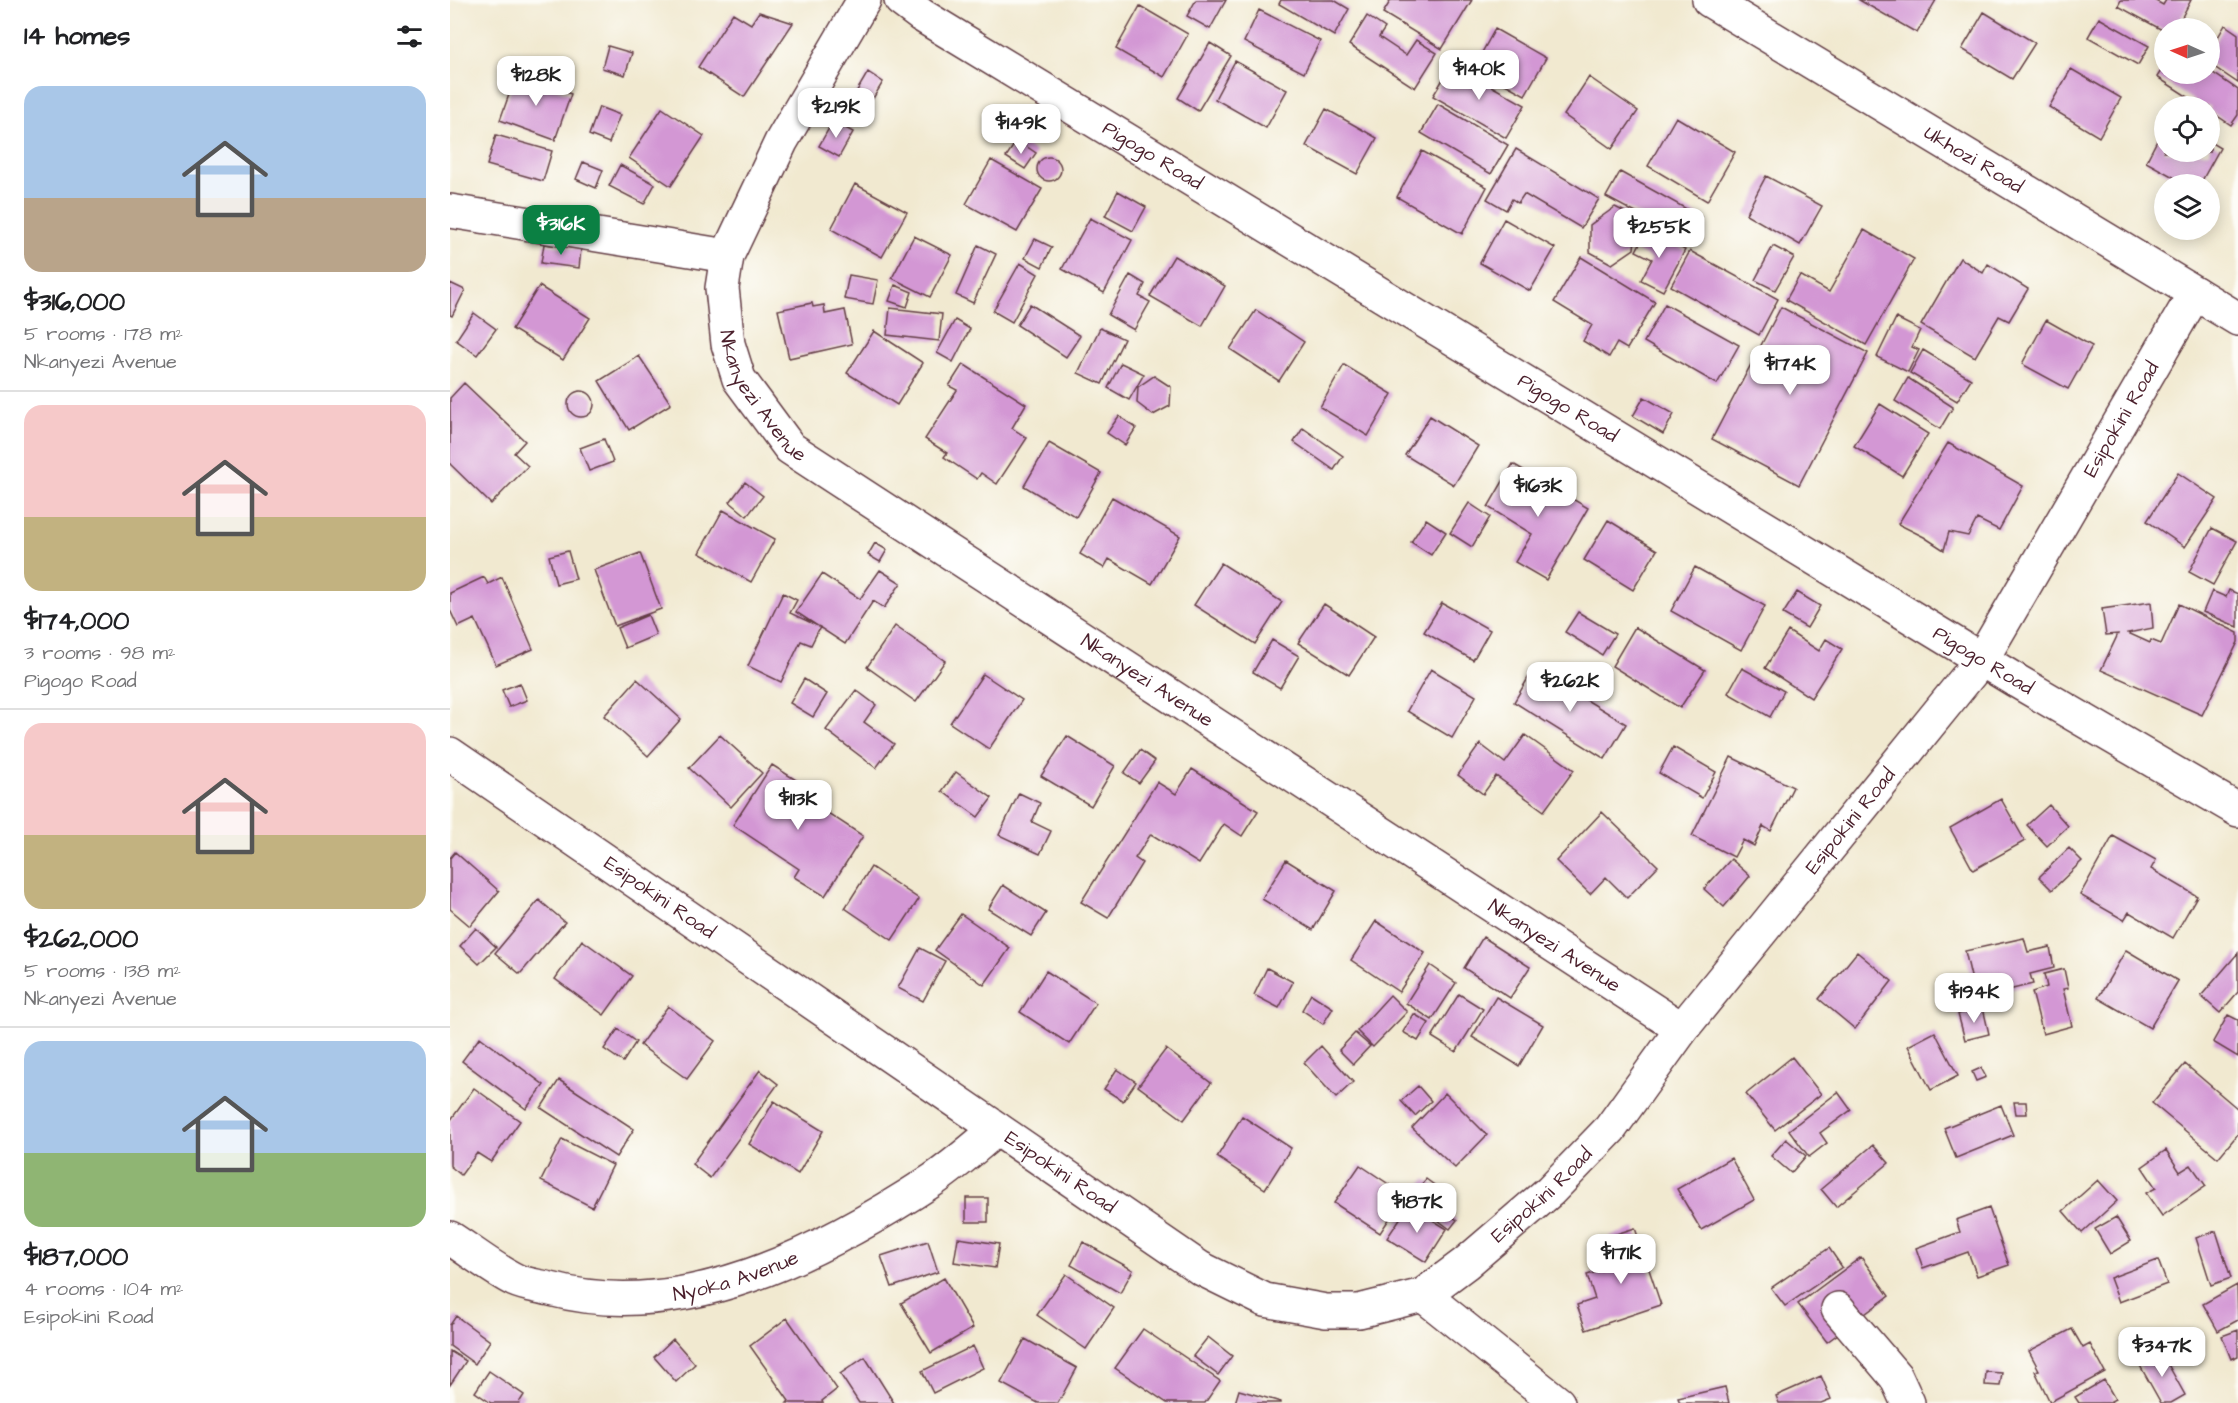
<!DOCTYPE html>
<html lang="en">
<head>
<meta charset="utf-8">
<style>
  body { margin:0; font-family:"Architects Daughter",sans-serif; background:#f2f2f2; color:#202124; height:100vh; display:flex; flex-direction:column; font-size:22px; white-space:nowrap }
  * { box-sizing:border-box; margin:0 }
  p { font-size:20px; color:#757577 }
  .icon { flex:none; width:33px; height:33px; fill:none; stroke:currentColor; stroke-width:2; stroke-linecap:round; stroke-linejoin:round }
  .map { position:relative; flex:1; overflow:hidden }
  .panel { display:flex; flex-direction:column; background:#fff; width:450px }
  .panel>* { flex:none }
  .needle { width:39px; rotate:273deg }
  .controls { position:absolute; left:1704px; top:18px; display:grid; gap:12px }
  .controls a { display:grid; place-items:center; width:66px; height:66px; border-radius:50%; background:#fff; box-shadow:0 3px 15px #0003; font-size:30px }
  .price { position:absolute; translate:-50% -51px; padding:0 14px; border-radius:12px; background:#fff; color:#222; font-size:20px; line-height:39px; filter:drop-shadow(0 2px 3px #0008) }
  .price::after { content:''; position:absolute; left:50%; top:36px; width:18px; height:14px; margin-left:-9px; background:inherit; clip-path:polygon(0 0,100% 0,50% 100%) }
  .price.on { background:#0b8043; color:#fff }
  ul { padding:0; list-style:none }
  li { display:grid; align-content:center; gap:12px; height:318px; padding:0 24px }
  li+li { border-top:2px solid #e0e0e0 }
  li span { display:grid; place-items:center; height:186px; border-radius:18px; color:#555 }
  li>.icon { margin-inline-start:auto }
  span .icon { width:108px; height:108px; fill:#fffc; stroke-width:1 }
  li b { font-size:26px }
  h2 { display:flex; justify-content:space-between; align-items:center; height:72px; padding:0 24px; font-size:26px }
  main { display:flex; flex:1; min-height:0 }
  .map>svg:first-child { display:block }
  .building { fill:#d397d4 }
  .lines { fill:none; stroke-linecap:round; stroke-linejoin:round }
  .minor-casing { stroke:#633d44; stroke-width:36 }
  .minor { stroke:#fff; stroke-width:33 }
  .labels { text-anchor:middle; dominant-baseline:central; stroke-width:6; stroke-linejoin:round; paint-order:stroke }
  .street-label { font-size:20px; fill:#4a1f2b; stroke:#fdfcf7 }
</style>
</head>
<body>
<main>
<section class="panel">
<h2>14 homes<svg class="icon" aria-label="filters" viewBox="0 0 24 24"><path d="M4 7h16M4 17h16"/><circle cx="9" cy="7" r="2"/><circle cx="15" cy="17" r="2"/></svg></h2>
<ul>
<li><span style="background:linear-gradient(#a9c7e8 60%,#b9a48a 0)"><svg class="icon" aria-label="home" viewBox="0 0 24 24"><path d="M3 11l9-7 9 7M6 9v11h12V9"/></svg></span><div><b>$316,000</b><p>5 rooms · 178 m²</p><p>Nkanyezi Avenue</p></div></li>
<li><span style="background:linear-gradient(#f6c9c9 60%,#c2b280 0)"><svg class="icon" aria-label="home" viewBox="0 0 24 24"><path d="M3 11l9-7 9 7M6 9v11h12V9"/></svg></span><div><b>$174,000</b><p>3 rooms · 98 m²</p><p>Pigogo Road</p></div></li>
<li><span style="background:linear-gradient(#f6c9c9 60%,#c2b280 0)"><svg class="icon" aria-label="home" viewBox="0 0 24 24"><path d="M3 11l9-7 9 7M6 9v11h12V9"/></svg></span><div><b>$262,000</b><p>5 rooms · 138 m²</p><p>Nkanyezi Avenue</p></div></li>
<li><span style="background:linear-gradient(#a9c7e8 60%,#8fb573 0)"><svg class="icon" aria-label="home" viewBox="0 0 24 24"><path d="M3 11l9-7 9 7M6 9v11h12V9"/></svg></span><div><b>$187,000</b><p>4 rooms · 104 m²</p><p>Esipokini Road</p></div></li>
</ul>
</section>
<div class="map">
<svg width="1788" height="1403" viewBox="0 0 1788 1403">
  <rect width="100%" height="100%" fill="#fdfcf7"/>
  <filter id="ink" filterUnits="userSpaceOnUse"><feTurbulence type="fractalNoise" baseFrequency=".0167" numOctaves="2"/><feDisplacementMap in="SourceGraphic" scale="12" xChannelSelector="R" yChannelSelector="G"/><feConvolveMatrix kernelMatrix="1 2 1 2 8 2 1 2 1" color-interpolation-filters="sRGB"/></filter>
  <filter id="wash" filterUnits="userSpaceOnUse"><feTurbulence type="fractalNoise" baseFrequency=".008" numOctaves="4" result="noise"/><feDisplacementMap in="SourceGraphic" scale="24" xChannelSelector="R" yChannelSelector="G"/><feGaussianBlur stdDeviation="1.35" result="paint"/><feColorMatrix in="noise" values="0 0 0 0 0 0 0 0 0 0 0 0 0 0 0 0 0 1.4 0 .05"/><feComposite in="paint" operator="in"/></filter>
  <g filter="url(#wash)">
    <rect width="100%" height="100%" fill="#f1e9d0"/>
    <g id="blocks">
      <!-- building -->
      <path class="building" d="M746 0H776L760 29 737 16Z
        M831 0H884L899 9 884 36 829 4Z
        M941 0H1022L992 49 933 13Z
        M1409 0H1486L1467 33Z
        M1671 0H1704L1713 5 1716 0H1741L1726 28H1714V31L1668 6Z
        M690 6 738 34 714 77 666 49Z
        M809 10 870 41 854 73 794 42Z
        M309 12 343 23 294 97 248 67 283 13 301 24Z
        M1534 12 1585 43 1562 79 1512 49Z
        M917 16 935 28 929 37 956 55 966 40 987 53 965 88 899 45Z
        M1649 18 1699 46 1688 65 1638 37Z
        M1775 25 1788 34V83L1760 64V51Z
        M1045 29 1096 58 1075 95 1024 67Z
        M760 43 781 56 748 111 728 98Z
        M158 46 182 53 175 75 152 68Z
        M785 61 837 90 816 128 765 99Z
        M1002 64 1075 105 1056 138 983 96Z
        M1714 66V74H1760V71L1788 90V115L1781 125 1760 111V106H1752L1707 77Z
        M1621 69 1671 98 1649 137 1599 107Z
        M418 72 433 82 413 115 398 106Z
        M66 75 121 94 105 140 50 120Z
        M1139 77 1188 111 1162 149 1114 115Z
        M988 104 1058 145 1041 174 971 133Z
        M149 107 170 115 159 143 139 135Z
        M212 108 254 136 221 186 179 158Z
        M876 109 927 138 907 174 856 146Z
        M1226 117 1285 152 1257 201 1198 166Z
        M383 121 403 132 389 157 369 146Z
        M1714 127V152H1760V142L1770 148 1750 184H1736L1696 162Z
        M46 135 102 151 93 181 37 165Z
        M567 140 586 153 575 169 556 157Z
        M1066 149 1149 199 1131 228 1074 194 1068 203 1062 199 1056 210 1037 199Z
        M972 151 1037 187 1012 234 947 197Z
        M587 169a12 12 0 1 1 24 0a12 12 0 1 1-24 0Z
        M541 160 592 189 567 232 516 204Z
        M133 162 153 170 146 188 126 179Z
        M170 165 205 184 194 204 159 186Z
        M1170 172 1251 217 1238 241 1156 197Z
        M1316 176 1372 206 1350 245 1296 214Z
        M405 184 457 212 432 257 381 229Z
        M668 191 696 207 683 231 655 216Z
        M1165 207 1187 218 1184 249 1162 264 1140 252V225Z
        M640 218 682 240 654 293 612 269Z
        M1054 219 1105 248 1080 291 1030 263Z
        M1197 230 1235 250 1213 291 1191 280 1202 259 1186 251Z
        M1414 230 1464 259 1416 345 1336 300 1350 275 1379 292Z
        M464 236 502 255 480 297 442 278Z
        M585 239 602 247 592 267 575 258Z
        M94 244 131 249 129 268 91 263Z
        M528 245 546 254 523 303 506 295Z
        M1323 246 1344 257 1325 290 1305 280Z
        M1240 251 1328 299 1309 335 1221 286Z
        M724 256 775 286 752 326 700 296Z
        M1131 257 1205 302 1177 349 1167 343 1159 357 1133 341 1142 325 1104 302Z
        M1510 258 1533 273 1538 264 1578 289 1559 321 1549 316 1525 357 1471 325Z
        M570 263 588 274 562 322 543 311Z
        M399 275 428 280 423 304 394 299Z
        M680 275 695 284 689 296 700 302 684 330 658 315Z
        M0 283 15 290 2 316 0 315Z
        M445 285 462 292 457 307 439 301Z
        M89 286 140 318 113 360 62 329Z
        M362 303 363 307 374 305 375 314 395 310 402 344 339 358 328 310Z
        M580 304 630 336 616 357 567 325Z
        M1215 304 1289 345 1267 384 1194 342Z
        M1331 307 1418 353 1349 485 1262 439Z
        M440 308 492 314 489 341 437 335Z
        M806 310 854 342 829 381 780 349Z
        M24 313 46 329 27 355 6 340Z
        M1446 318 1470 330 1462 347 1469 350 1458 372 1427 357Z
        M505 320 520 329 503 362 487 353Z
        M1596 320 1642 346 1618 389 1572 364Z
        M650 328 674 339 652 384 628 373Z
        M424 331 473 363 447 405 397 373Z
        M1473 350 1521 379 1507 401 1460 373Z
        M189 356 221 404 179 430 149 381Z
        M671 363 694 374 679 400 658 388Z
        M513 364 576 404 562 428 577 438 547 484 531 473 527 479 494 457 497 453 475 439 507 390 499 386Z
        M894 365 942 394 918 436 870 407Z
        M704 376 721 387 720 406 703 415 687 403 688 387Z
        M1458 378 1503 407 1490 429 1445 401Z
        M14 383 75 441 64 453 78 466 41 504 0 464V398Z
        M118 404a13 13 0 1 1 26 0a13 13 0 1 1-26 0Z
        M1194 397 1224 414 1213 434 1183 416Z
        M1430 404 1478 434 1452 476 1404 446Z
        M669 416 686 428 675 445 657 433Z
        M980 416 1028 446 1004 485 955 455Z
        M853 428 893 456 884 470 844 442Z
        M154 439 163 462 139 471 130 448Z
        M599 443 651 473 626 517 574 486Z
        M1498 443 1573 486 1549 530 1527 519 1518 536 1499 532 1494 550 1474 537 1448 524Z
        M1063 464 1138 508 1096 580 1065 562 1082 534 1038 507Z
        M1728 473 1767 499 1735 547 1697 521Z
        M295 482 313 496 297 516 280 502Z
        M662 497 730 536 702 584 659 559 654 568 630 554Z
        M1019 503 1040 517 1022 547 1000 533Z
        M273 510 325 539 301 582 249 553Z
        M976 519 996 532 981 555 961 542Z
        M1158 520 1207 550 1183 590 1134 560Z
        M1762 528 1787 541 1763 585 1739 572Z
        M425 543 437 550 430 562 418 555Z
        M118 551 126 579 106 584 99 556Z
        M190 553 211 609 165 626 144 570Z
        M771 563 832 602 805 644 744 605Z
        M1245 567 1315 606 1291 650 1221 611Z
        M430 570 451 583 434 608 423 601 395 644 346 612 372 574 410 599Z
        M34 577 38 584 52 577 83 649 46 665 25 619 8 627 0 610V593Z
        M1779 590 1788 594V627L1753 612 1762 591 1776 597Z
        M1347 592 1370 606 1357 628 1333 614Z
        M333 593 347 600 340 613 370 627 361 645 351 641 331 682 298 666Z
        M1701 602 1703 628 1678 633 1700 643 1701 640 1711 644 1729 604 1788 633V642L1752 715 1651 670 1668 634 1656 635 1652 609Z
        M992 603 1040 630 1023 660 974 632Z
        M874 604 924 637 899 675 848 643Z
        M1128 612 1165 634 1152 655 1115 632Z
        M198 615 206 635 175 648 167 628Z
        M445 626 495 661 466 702 417 667Z
        M1185 627 1255 670 1230 708 1162 666Z
        M1338 631 1369 651 1376 639 1392 649 1361 698 1315 668Z
        M822 640 849 656 830 688 803 672Z
        M1084 668 1176 724 1155 759 1064 702Z
        M1292 668 1334 691 1320 717 1278 693Z
        M981 669 1026 696 1002 738 957 711Z
        M533 674 572 700 539 749 500 723Z
        M187 679 231 719 198 756 154 716Z
        M354 679 377 694 363 717 340 703Z
        M70 683 77 700 59 707 52 690Z
        M406 690 426 705 414 722 444 744 426 768 376 730Z
        M270 735 312 773 281 807 239 768Z
        M1075 735 1124 770 1094 811 1046 776 1033 794 1008 775 1030 744 1055 763Z
        M617 736 665 766 641 806 591 776Z
        M1223 747 1266 772 1252 798 1209 773Z
        M690 750 705 761 689 783 674 773Z
        M1281 757 1343 787 1321 831 1313 826 1304 846 1293 840 1284 857 1242 836Z
        M322 765 354 785 345 801 371 818 375 811 413 836 375 896 344 877 349 869 283 825Z
        M742 769 808 811 792 836 774 824 749 864 701 834 685 858 692 863 658 918 631 902 707 782 726 794Z
        M506 772 542 798 528 817 492 791Z
        M569 793 590 803 582 822 601 831 590 854 549 835Z
        M1551 799 1575 841 1523 870 1500 828Z
        M1599 805 1618 826 1597 846 1577 825Z
        M1152 812 1208 866 1177 898 1156 877 1140 894 1106 861Z
        M1663 836 1706 860 1701 869 1747 896 1723 938 1679 912 1674 920 1630 895Z
        M1619 848 1632 861 1602 890 1589 877Z
        M5 852 49 891 20 926 0 909V858Z
        M1281 859 1300 876 1274 907 1254 889Z
        M836 860 886 891 863 930 812 899Z
        M421 867 469 899 442 940 395 908Z
        M553 885 596 913 581 936 538 909Z
        M89 900 115 922 70 974 45 953Z
        M511 914 560 948 534 985 485 950Z
        M926 921 975 953 949 992 901 960Z
        M26 928 46 947 29 964 10 946Z
        M1033 937 1080 967 1060 998 1014 968Z
        M1574 938 1578 952 1600 947 1604 968 1580 974 1583 984 1526 998 1515 951Z
        M132 940 182 976 154 1015 105 979Z
        M470 948 495 961 473 1001 448 988Z
        M1676 950 1728 981 1700 1028 1648 998Z
        M1407 952 1442 981 1405 1029 1369 999Z
        M1788 953V992L1770 1013 1751 996Z
        M980 965 1006 983 982 1020 956 1003Z
        M817 968 843 982 829 1008 804 995Z
        M1614 969 1618 988 1613 989 1622 1026 1593 1034 1582 992 1597 987 1594 974Z
        M596 971 646 1003 619 1044 570 1012Z
        M861 994 883 1008 873 1024 852 1010Z
        M1009 994 1033 1009 1006 1052 982 1037Z
        M940 995 957 1012 923 1047 907 1031Z
        M1046 997 1093 1025 1069 1066 1022 1037Z
        M218 1006 265 1041 237 1079 190 1045Z
        M1533 1008 1539 1034 1515 1040 1508 1014Z
        M964 1014 979 1023 968 1041 953 1032Z
        M1778 1015 1788 1020V1057L1763 1042Z
        M168 1029 186 1042 173 1062 154 1049Z
        M1485 1032 1508 1076 1481 1090 1458 1046Z
        M905 1033 920 1046 903 1064 889 1050Z
        M30 1037 94 1085 76 1109 12 1061Z
        M871 1046 903 1082 886 1098 854 1063Z
        M716 1049 761 1083 734 1120 688 1086Z
        M1342 1057 1371 1094 1325 1130 1296 1094Z
        M1735 1064 1788 1109V1134L1768 1158 1702 1103Z
        M1531 1068 1536 1077 1526 1081 1522 1072Z
        M667 1069 686 1082 673 1101 654 1089Z
        M310 1070 328 1084 260 1178 242 1164Z
        M109 1080 184 1129 166 1157 91 1108Z
        M968 1086 981 1101 965 1116 951 1101Z
        M24 1088 70 1121 41 1162 27 1153 11 1175 0 1166V1121Z
        M1388 1092 1401 1110 1370 1133 1377 1143 1359 1157 1339 1130Z
        M995 1093 1037 1135 1005 1168 962 1128Z
        M324 1101 373 1131 348 1174 299 1144Z
        M1564 1102H1576L1577 1114H1566Z
        M1551 1105 1563 1135 1506 1158 1494 1128Z
        M792 1116 841 1148 815 1189 767 1157Z
        M112 1139 163 1165 142 1207 91 1181Z
        M1336 1139 1356 1156 1341 1173 1321 1156Z
        M1423 1145 1439 1163 1386 1207 1371 1189Z
        M1716 1150 1730 1172 1741 1165 1756 1186 1712 1216 1696 1193 1706 1188 1692 1167Z
        M1281 1158 1304 1200 1251 1230 1227 1189Z
        M910 1165 955 1195 930 1233 884 1203Z
        M976 1179 991 1190 983 1201 968 1189Z
        M1648 1180 1667 1201 1632 1233 1613 1211Z
        M516 1198H538V1222H516Z
        M979 1200 1007 1220 1000 1229 973 1209Z
        M959 1205 997 1229 976 1262 937 1238Z
        M1539 1208 1559 1265 1527 1276 1518 1252 1473 1268 1466 1248 1510 1232 1506 1220Z
        M1666 1217 1681 1241 1660 1254 1645 1229Z
        M1185 1228 1211 1305 1136 1330 1127 1305 1145 1299 1137 1275 1169 1265 1160 1236Z
        M1766 1231 1781 1278 1761 1285 1746 1238Z
        M508 1238 549 1244 545 1268 504 1262Z
        M478 1241 488 1272 442 1287 431 1256Z
        M633 1242 683 1270 670 1293 621 1265Z
        M1379 1248 1392 1267 1335 1306 1321 1288Z
        M1411 1257 1439 1296 1377 1342 1348 1304Z
        M1708 1260 1717 1284 1669 1302 1660 1278Z
        M616 1274 664 1308 636 1349 587 1315Z
        M494 1278 523 1328 481 1353 451 1303Z
        M1787 1285 1788 1320 1768 1331 1753 1304Z
        M6 1316 40 1341 25 1364 0 1346V1325Z
        M337 1318 387 1389 372 1401 373 1403H337L339 1401 300 1346Z
        M693 1329 770 1381 755 1403H717L665 1368Z
        M1622 1329 1633 1348 1640 1344 1655 1372 1600 1402 1585 1371 1589 1370 1579 1351Z
        M1788 1330V1356L1781 1359 1772 1336Z
        M758 1337 782 1356 768 1375 743 1356Z
        M223 1339 245 1364 226 1382 204 1357Z
        M575 1339 627 1368 608 1403H588L551 1383Z
        M523 1346 533 1368 483 1393 472 1371Z
        M1710 1350 1735 1395 1721 1403H1711L1688 1362Z
        M0 1351 16 1361 0 1385Z
        M415 1357 444 1403H409L390 1374Z
        M39 1371 74 1395 69 1403H41L25 1392Z
        M1536 1372 1552 1373 1550 1386 1535 1385Z
        M1371 1376 1381 1399 1371 1403H1329L1326 1396Z
        M1654 1380 1665 1399 1661 1401 1662 1403H1629L1625 1397Z
        M1275 1387 1279 1403H1230L1228 1398Z
        M789 1390 831 1402V1403H785Z"/>
    </g>
  </g>
  <g filter="url(#ink)">
    <use href="#blocks" fill-opacity="0" stroke="#633d44" stroke-width="1.5"/>
    <g class="lines">
      <defs>
        <g id="minor">
          <path id="s1" d="M414 0 331 142 277 256 272 288 278 344 289 379 340 448 1232 1029"/>
          <path id="s2" d="M451 0 471 15 1565 680 1788 810"/>
          <path id="s3" d="M1259 0 1788 319"/>
          <path d="M0 211 277 256"/>
          <path id="s4" d="M0 754 750 1268 815 1300 876 1311H909L973 1295 1016 1263 1100 1191 1160 1129 1232 1029 1532 659 1745 293"/>
          <path id="s5" d="M0 1238C19 1250 46 1271 65 1280 76 1285 89 1286 100 1289 235 1325 373 1252 483 1180 505 1165 526 1146 547 1129"/>
          <path d="M973 1295 1108 1403"/>
          <path d="M1388 1309 1446 1377 1458 1403"/>
        </g>
      </defs>
      <!-- minor casing -->
      <use href="#minor" class="minor-casing"/>
      <!-- minor -->
      <use href="#minor" class="minor"/>
    </g>
  </g>
  <g class="labels">
    <!-- street labels -->
    <g class="street-label">
      <text stroke="none"><textPath href="#s2" startOffset="296">Pigogo Road</textPath></text>
      <text stroke="none"><textPath href="#s3" startOffset="309">Ukhozi Road</textPath></text>
      <text stroke="none"><textPath href="#s1" startOffset="442">Nkanyezi Avenue</textPath></text>
      <text stroke="none"><textPath href="#s2" startOffset="782">Pigogo Road</textPath></text>
      <text stroke="none"><textPath href="#s4" startOffset="2270">Esipokini Road</textPath></text>
      <text stroke="none"><textPath href="#s2" startOffset="1268">Pigogo Road</textPath></text>
      <text stroke="none"><textPath href="#s1" startOffset="928">Nkanyezi Avenue</textPath></text>
      <text stroke="none"><textPath href="#s4" startOffset="1784">Esipokini Road</textPath></text>
      <text stroke="none"><textPath href="#s4" startOffset="254">Esipokini Road</textPath></text>
      <text stroke="none"><textPath href="#s1" startOffset="1414">Nkanyezi Avenue</textPath></text>
      <text stroke="none"><textPath href="#s4" startOffset="740">Esipokini Road</textPath></text>
      <text stroke="none"><textPath href="#s4" startOffset="1298">Esipokini Road</textPath></text>
      <text stroke="none"><textPath href="#s5" startOffset="303">Nyoka Avenue</textPath></text>
    </g>
  </g>
</svg>
<div class="controls">
<a><svg class="needle" viewBox="-14 -14 28 28"><path d="M0-13l5 13h-10z" fill="#e53935"/><path d="M0 13l5-13h-10z" fill="#757577"/></svg></a>
<a><svg class="icon" aria-label="locate" viewBox="0 0 24 24"><circle cx="12" cy="12" r="6"/><path d="M12 2v4M12 18v4M2 12h4M18 12h4"/></svg></a>
<a><svg class="icon" aria-label="layers" viewBox="0 0 24 24"><path d="M12 4l9 5-9 5-9-5zM3 14l9 5 9-5"/></svg></a>
</div>
<b class="price" style="left:1029px;top:101px">$140K</b>
<b class="price" style="left:86px;top:107px">$128K</b>
<b class="price" style="left:386px;top:139px">$219K</b>
<b class="price" style="left:571px;top:155px">$149K</b>
<b class="price on" style="left:111px;top:256px">$316K</b>
<b class="price" style="left:1209px;top:259px">$255K</b>
<b class="price" style="left:1340px;top:396px">$174K</b>
<b class="price" style="left:1088px;top:518px">$163K</b>
<b class="price" style="left:1120px;top:713px">$262K</b>
<b class="price" style="left:348px;top:831px">$113K</b>
<b class="price" style="left:1524px;top:1024px">$194K</b>
<b class="price" style="left:967px;top:1234px">$187K</b>
<b class="price" style="left:1171px;top:1285px">$171K</b>
<b class="price" style="left:1712px;top:1378px">$347K</b>
</div>
</main>
</body>
</html>
